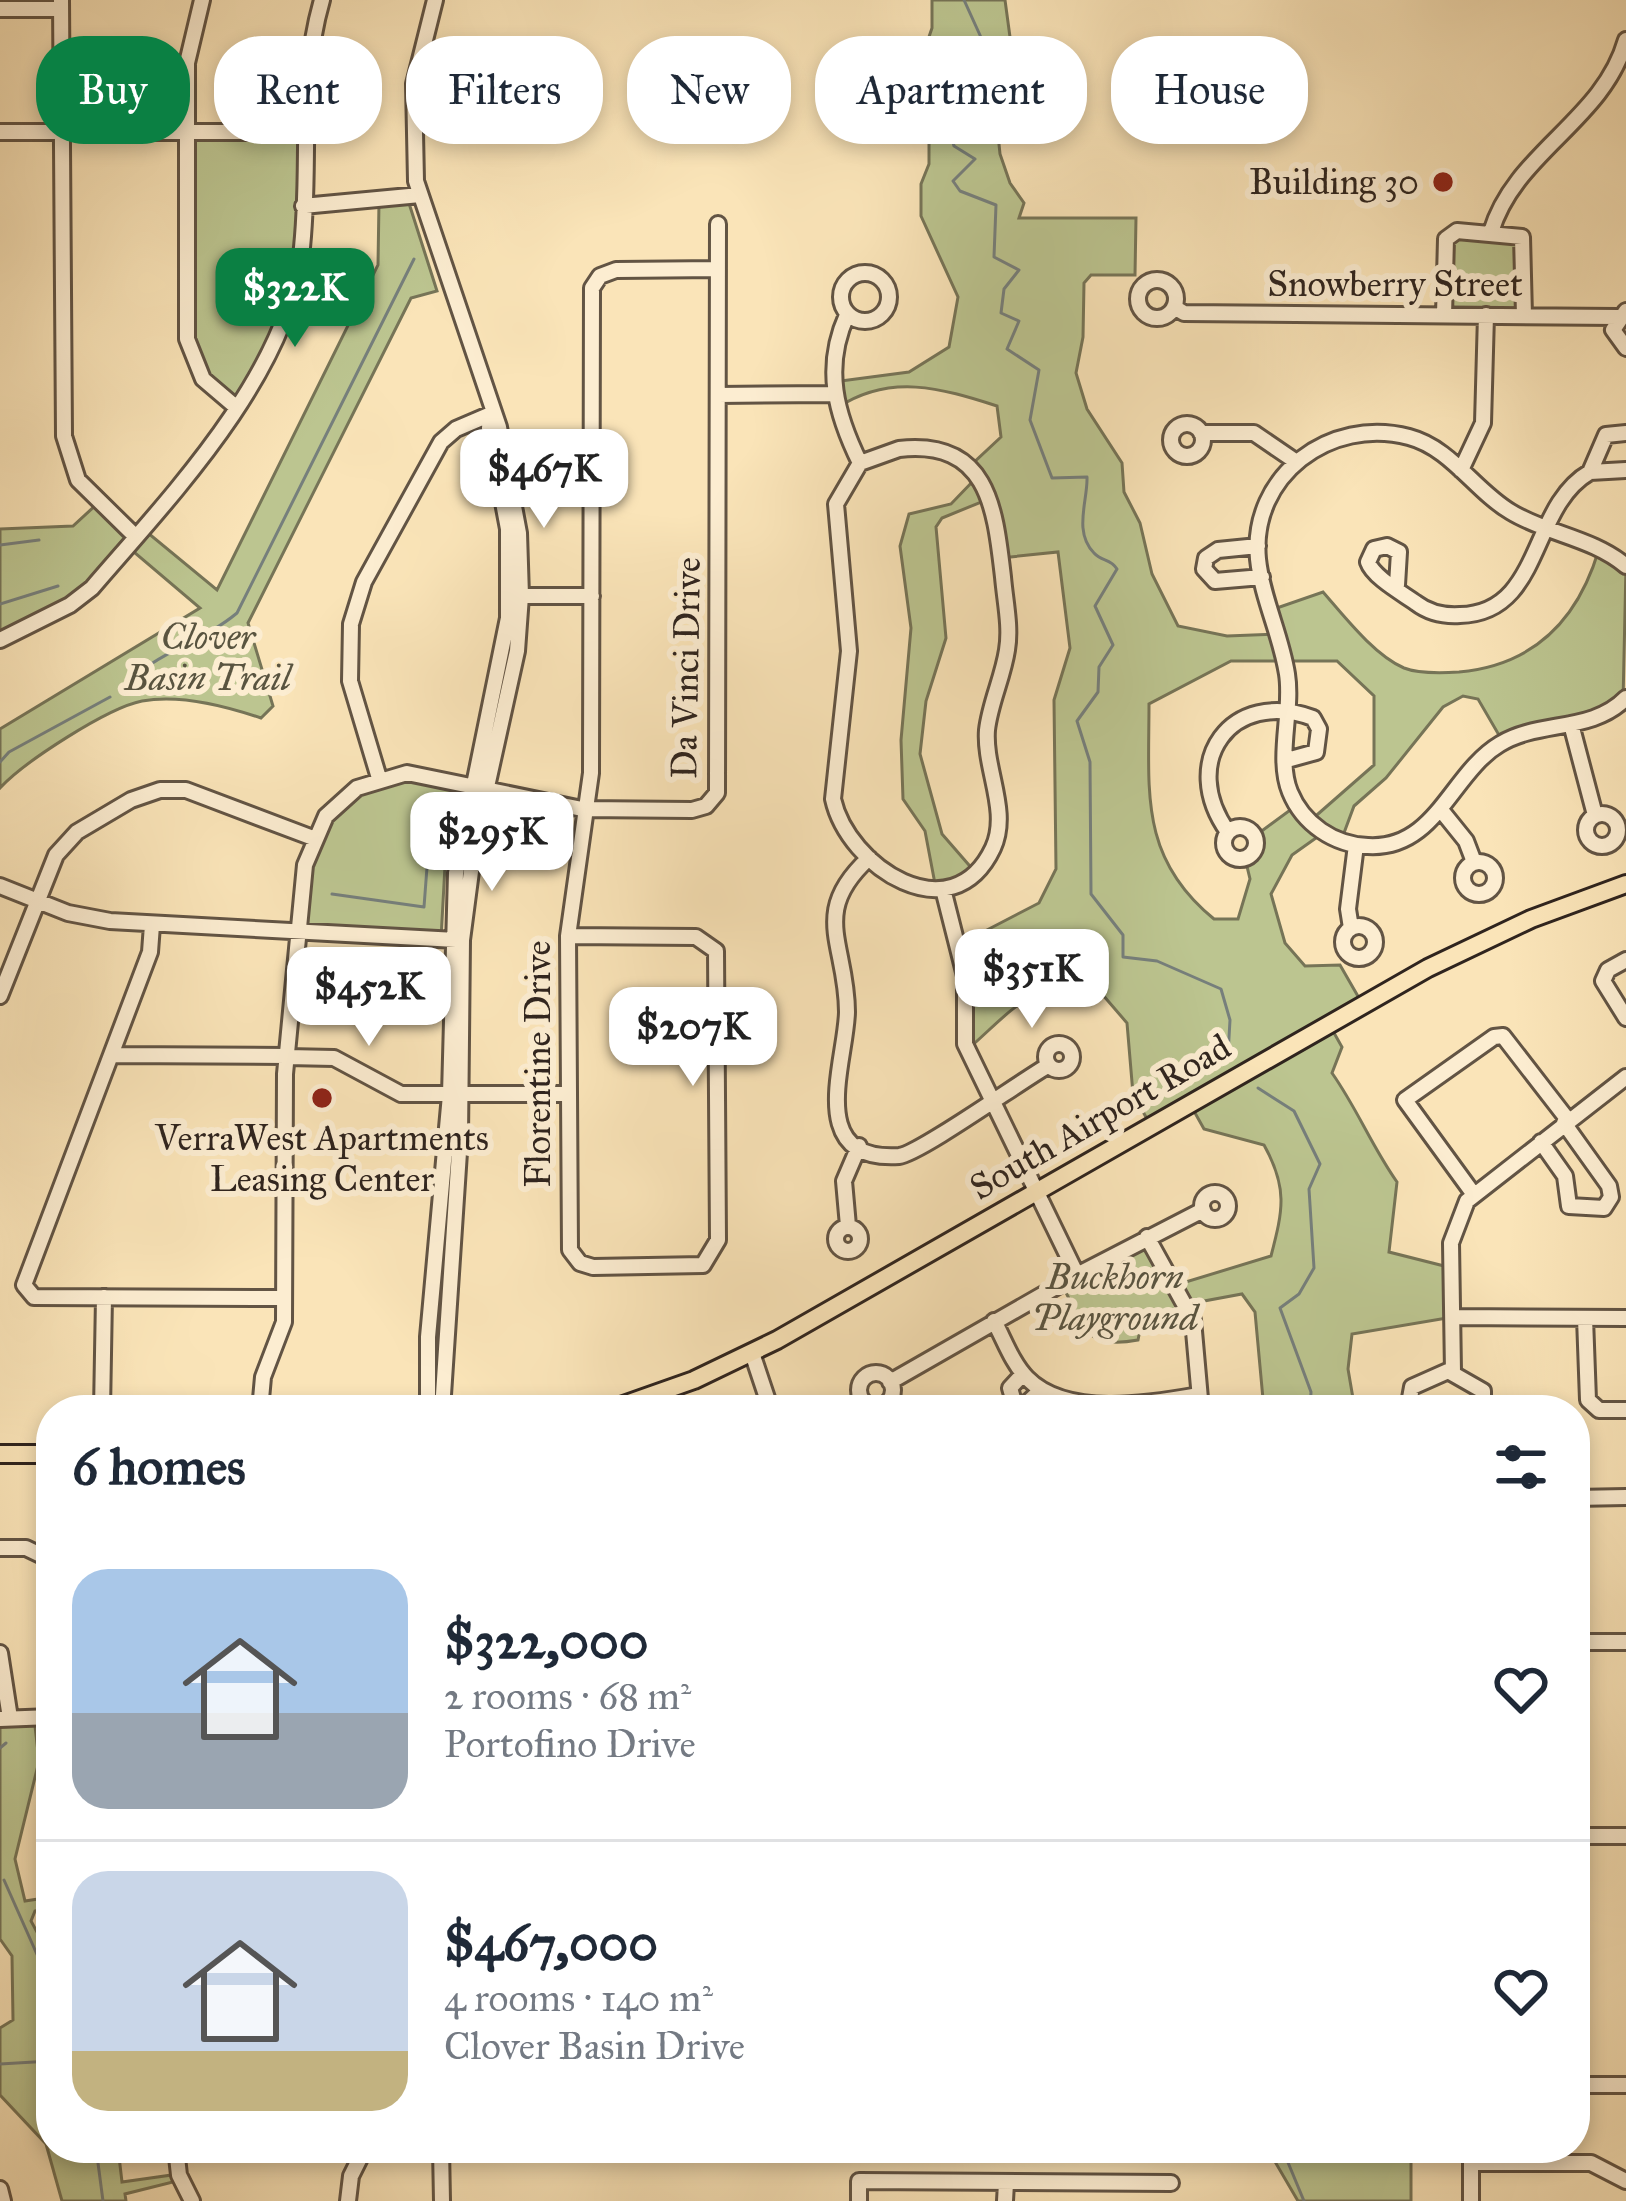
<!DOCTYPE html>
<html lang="en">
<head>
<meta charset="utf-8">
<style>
  body { margin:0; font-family:"IM FELL Great Primer",serif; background:#f6f6f7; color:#1f2937; height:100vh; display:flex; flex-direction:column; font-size:45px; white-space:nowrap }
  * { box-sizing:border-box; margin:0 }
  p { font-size:39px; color:#747a83 }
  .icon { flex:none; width:66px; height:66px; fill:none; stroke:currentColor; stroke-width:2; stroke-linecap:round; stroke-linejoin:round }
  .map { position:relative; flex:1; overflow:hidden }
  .drawer { position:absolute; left:36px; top:1395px; width:1554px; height:768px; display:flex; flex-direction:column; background:#fff; border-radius:48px; box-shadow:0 6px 18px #0003 }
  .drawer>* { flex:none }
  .guide { position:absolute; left:36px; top:36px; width:1554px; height:108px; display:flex; gap:24px }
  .price { position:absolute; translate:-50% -102px; padding:0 27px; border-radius:24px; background:#fff; color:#222; font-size:39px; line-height:78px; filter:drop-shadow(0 3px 6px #0008) }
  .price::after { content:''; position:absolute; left:50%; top:72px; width:36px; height:27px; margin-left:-18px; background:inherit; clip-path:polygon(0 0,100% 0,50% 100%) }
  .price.on { background:#0b8043; color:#fff }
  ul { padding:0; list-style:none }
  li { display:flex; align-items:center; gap:36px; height:300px; padding:0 36px }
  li+li { border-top:3px solid #e0e1e3 }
  li span { display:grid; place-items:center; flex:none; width:336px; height:240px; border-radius:36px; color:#555 }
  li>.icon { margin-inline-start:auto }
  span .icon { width:144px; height:144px; fill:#fffc; stroke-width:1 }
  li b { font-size:51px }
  h2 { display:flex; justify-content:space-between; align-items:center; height:144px; padding:0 36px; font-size:51px }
  .pill { padding:0 42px; border-radius:48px; background:#fff; box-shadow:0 6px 18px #0003; font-size:42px; line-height:108px }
  .pill.on { background:#0b8043; color:#fff }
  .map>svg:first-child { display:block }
  .green { fill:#bcc590; stroke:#767457; stroke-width:3; fill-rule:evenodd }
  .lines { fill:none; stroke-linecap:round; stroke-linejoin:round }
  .stream { stroke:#767f7c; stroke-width:3 }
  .minor-casing { stroke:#625444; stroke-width:20 }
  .major-casing { stroke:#2f241e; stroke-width:22 }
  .minor { stroke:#fcedd1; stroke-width:14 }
  .major { stroke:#fae4b8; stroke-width:16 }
  .poi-dot { fill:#8f2418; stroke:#fcedd1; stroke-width:4.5 }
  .labels { text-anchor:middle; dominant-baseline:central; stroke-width:12; stroke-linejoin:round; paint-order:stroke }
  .poi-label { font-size:36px; fill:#2f241e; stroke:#fcedd1; text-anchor:end }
  .street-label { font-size:36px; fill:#2f241e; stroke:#fcedd1 }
  .park-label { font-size:36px; font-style:italic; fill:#595440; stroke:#fcedd1 }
</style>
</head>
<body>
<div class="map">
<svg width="1626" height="2201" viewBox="0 0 1626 2201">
  <rect width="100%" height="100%" fill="#fae4b8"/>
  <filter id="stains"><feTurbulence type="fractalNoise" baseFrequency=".00167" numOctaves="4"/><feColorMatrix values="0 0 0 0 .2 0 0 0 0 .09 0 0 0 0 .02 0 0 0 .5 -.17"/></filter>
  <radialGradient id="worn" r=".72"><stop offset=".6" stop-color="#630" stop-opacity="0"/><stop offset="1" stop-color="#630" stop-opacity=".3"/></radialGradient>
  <!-- green -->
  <path class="green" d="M932 0H1005L1010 37 996 115 1000 154 1010 183 1024 203 1019 218H1136L1135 275H1091L1084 283 1083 337 1076 373 1087 409 1122 463 1124 492 1140 523 1152 574 1178 626 1227 636 1277 634 1271 610 1323 592C1344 616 1374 655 1404 668 1419 674 1443 673 1459 672 1535 665 1578 620 1599 549L1626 566 1623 702 1503 742 1478 699 1463 696 1443 707 1386 778 1354 806 1341 841 1323 833 1292 855 1271 894 1285 943 1305 966 1340 965 1363 1005 1329 1024 1342 1047 1332 1073C1358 1110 1371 1145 1397 1182L1389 1252 1452 1268 1453 1317 1352 1334 1348 1369 1355 1410H1264L1255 1312 1242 1294 1188 1304 1141 1325 1138 1340C1083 1350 1085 1327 1061 1283L1147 1237 1176 1285 1271 1256C1283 1210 1288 1188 1264 1145L1204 1129 1190 1104 1151 1126 1133 1094 1127 1023 1096 987C1026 985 1017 1006 967 1050L958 945 1039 903 1056 869 1054 700 1070 648 1058 552 1000 558 991 498 942 518 936 527 946 638 926 701 920 754 942 834 975 872 936 889 925 831 903 799 901 740 911 628 900 546 909 514 951 504 977 477 969 467 1001 437 997 406C941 388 890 373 837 408L833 382 909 372 949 347 958 297 921 216V184L929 164V103L918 69 932 28ZM1231 661H1337L1374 696V765L1310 821 1297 805 1255 836 1256 848 1245 858 1250 879 1238 919H1214C1139 858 1149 792 1149 704Z
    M186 132H303L302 241 291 298 237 408 194 365Z
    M407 197 437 291 411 298 248 623 273 706 261 718C226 706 179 694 142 701 107 708 24 762 0 788V729L200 608 127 546 84 596 0 640V529L73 526 97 504 135 535 142 528 217 590 378 265 379 202Z
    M1521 236 1524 315H1444L1447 238Z
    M379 778 468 783 445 866 441 939 302 931C305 842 309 832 379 778Z
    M34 1717 39 1761 15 1859 25 1901 51 1897V1907L35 1911 31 1921 51 1958V2148H118L122 2182 179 2174 181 2180 125 2194 126 2201H62L46 2144 0 2095V2028L13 2020 12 1956 0 1939V1719Z
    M1267 2148H1411V2201H1298Z"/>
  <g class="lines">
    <!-- stream -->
    <path class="stream" d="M964 0 984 44 977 49 965 43 941 60V80L978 85 969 112 978 123 977 133 970 134 958 123 949 127 954 146 975 159 953 181 960 191 996 205 994 257 1019 270 1004 289 1001 313 1019 321 1007 349 1039 370 1030 420 1052 478 1087 477C1088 500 1073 532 1094 553 1102 562 1110 558 1117 569L1095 606 1113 645 1099 667 1098 692 1077 721 1090 762 1091 894 1123 935V957L1157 961 1221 989 1230 1020 1228 1055
      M0 545 39 540
      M0 604 58 586
      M120 691C153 652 200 644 237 613L414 259
      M0 762 9 752 110 697
      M332 894 424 907 432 801
      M1258 1088 1294 1111 1320 1164 1309 1189 1314 1268 1299 1294 1280 1308 1311 1392 1310 1410
      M0 1748 6 1743
      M4 1880 51 1986
      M0 2064 51 2061
      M96 2148 103 2201
      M1282 2148 1304 2201"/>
    <defs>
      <path id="minor" d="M61 0 64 436 78 480 135 536
        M202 0 187 63V339L203 379 237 408
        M435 0 414 84 416 181 499 427 519 533 521 596 517 651 475 841 462 940 460 1137 442 1410
        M0 9H61
        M0 132H303
        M303 206 420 195
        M1491 232C1515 152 1603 121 1626 40
        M841 297a24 24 0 1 1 48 0a24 24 0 1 1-48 0Z
        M1138 299a19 19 0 1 1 38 0a19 19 0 1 1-38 0Z
        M1174 307 1184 313 1618 317
        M1626 311 1613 330 1626 348
        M847 315C823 368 836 414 860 463
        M1444 315 1446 239 1457 231 1522 237 1524 315
        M718 395 834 394
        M1171 440a16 16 0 1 1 32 0a16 16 0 1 1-32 0Z
        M1201 433H1254L1295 461
        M1626 433 1606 435 1590 472 1626 470
        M899 449C989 439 995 509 1003 577 1005 601 1011 627 1007 650 1003 677 990 703 987 730 984 769 1010 811 993 848 952 935 848 867 833 799L849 651 836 504 860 463Z
        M1461 470 1483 423 1486 315
        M1258 546 1218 550 1206 558 1204 569 1215 581 1262 577
        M1626 566C1593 538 1547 534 1511 512 1475 491 1451 448 1409 437 1330 416 1250 476 1258 559 1262 598 1281 635 1287 674 1293 711 1276 758 1290 792 1303 824 1334 845 1368 846 1436 850 1451 773 1500 744 1539 720 1592 733 1626 698
        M1397 585 1399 552 1387 546 1374 549 1368 562C1373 577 1402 593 1416 603 1429 613 1444 616 1460 615 1543 613 1529 507 1590 472
        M513 596H592
        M0 640 70 605 92 588C170 497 284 379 301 256 312 170 297 86 322 0
        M1571 724 1595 815
        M379 778 350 681 351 624 364 582 441 442 456 429 491 414
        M1441 810 1466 841 1474 862
        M1586 830a16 16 0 1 1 32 0a16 16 0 1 1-32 0Z
        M1224 843a16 16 0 1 1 32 0a16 16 0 1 1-32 0Z
        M1228 832C1178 762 1231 688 1313 718L1319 729 1316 752 1287 760
        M869 858C809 913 847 944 847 1012 846 1062 804 1162 899 1156 919 1154 1021 1081 1049 1065
        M1463 878a16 16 0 1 1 32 0a16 16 0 1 1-32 0Z
        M0 886 68 913 110 921 456 940
        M943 889 965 976V1044L1077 1275
        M1343 942a16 16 0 1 1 32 0a16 16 0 1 1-32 0Z
        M1351 928 1348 909 1356 845
        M568 936 696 937 716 951 718 1240 703 1265 593 1267 580 1263 570 1250 568 936 591 773 592 288 600 276 616 270 718 269
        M1626 960 1608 970 1603 981 1626 1018
        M0 996 56 855 77 832 131 800 160 790H186L313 838
        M1046 1057a13 13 0 1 1 26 0a13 13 0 1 1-26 0Z
        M111 1055 150 952 152 925
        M287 1057 334 1058 401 1094H568
        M1541 1142 1565 1176 1569 1206 1604 1208 1611 1197 1609 1186 1564 1123
        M1472 1192 1405 1100 1494 1037 1503 1036 1568 1120
        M1202 1206a13 13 0 1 1 26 0a13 13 0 1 1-26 0Z
        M848 1226 844 1181 859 1146
        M836 1239a12 12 0 1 1 24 0a12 12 0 1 1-24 0Z
        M1147 1237 1193 1320 1201 1410
        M284 1298 34 1297 24 1285 111 1055 287 1056
        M1453 1317 1626 1318
        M1585 1318 1588 1400 1599 1410H1626
        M994 1321C1004 1339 1012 1363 1027 1378 1066 1418 1149 1404 1199 1395
        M752 1353 771 1410
        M1453 1372 1451 1243 1467 1201 1626 1077
        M859 1390a17 17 0 1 1 34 0a17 17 0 1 1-34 0Z
        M1023 1374 1010 1388 1014 1402 1026 1404 1041 1390
        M890 1382 1077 1275 1203 1210
        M102 1410 104 1297
        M260 1410 263 1377 284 1322 285 1074 305 865 326 816 357 788 407 773 582 809 692 810 706 806 717 793 718 224
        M428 1410V1337L450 1095 456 873 508 618V529L489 428 491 414
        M1418 1410 1410 1398 1412 1387 1448 1371 1483 1391V1404L1474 1410
        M1575 1498 1626 1497
        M0 1548H26L51 1560
        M1575 1642H1626
        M0 1653 10 1718
        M0 1719 51 1717
        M1575 1836H1626
        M1575 2085H1626
        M176 2148 179 2175 192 2201
        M441 2148 442 2201
        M0 2189 3 2201
        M348 2201 351 2176 365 2148
        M859 2201V2181L1171 2183
        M1005 2201 1006 2183
        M1471 2201V2163H1591L1626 2181"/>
      <path id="major" d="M609 1410 694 1380 777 1340 1428 968 1531 919 1626 884
        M0 1454H51"/>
    </defs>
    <!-- minor casing -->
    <use href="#minor" class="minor-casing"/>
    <!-- major casing -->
    <use href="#major" class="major-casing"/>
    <!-- minor -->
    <use href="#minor" class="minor"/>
    <!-- major -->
    <use href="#major" class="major"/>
  </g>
  <!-- markers -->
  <g class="poi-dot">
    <circle cx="1443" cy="182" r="12"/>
    <circle cx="322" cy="1098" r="12"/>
  </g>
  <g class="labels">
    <!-- poi labels -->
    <g class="poi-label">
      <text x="1419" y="182">Building 30</text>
      <text x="322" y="1138" text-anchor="middle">VerraWest Apartments<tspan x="322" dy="41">Leasing Center</tspan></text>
    </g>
    <!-- street labels -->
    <g class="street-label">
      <text x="1395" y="284">Snowberry Street</text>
      <text transform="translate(686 668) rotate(-89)">Da Vinci Drive</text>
      <text transform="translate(538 1064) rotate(-90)">Florentine Drive</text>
      <text transform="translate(1100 1117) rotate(-30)">South Airport Road</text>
    </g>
    <!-- park labels -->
    <g class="park-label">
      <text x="208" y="637">Clover<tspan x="208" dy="41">Basin Trail</tspan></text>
      <text x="1115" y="1277">Buckhorn<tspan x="1115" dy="41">Playground</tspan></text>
    </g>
  </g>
  <rect width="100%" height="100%" filter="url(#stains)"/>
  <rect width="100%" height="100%" fill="url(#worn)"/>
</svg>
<b class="price on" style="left:295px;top:350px">$322K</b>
<b class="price" style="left:544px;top:531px">$467K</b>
<b class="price" style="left:492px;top:894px">$295K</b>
<b class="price" style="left:1032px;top:1031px">$351K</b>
<b class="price" style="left:369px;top:1049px">$452K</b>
<b class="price" style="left:693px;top:1089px">$207K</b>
<div class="guide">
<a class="pill on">Buy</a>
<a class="pill">Rent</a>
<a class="pill">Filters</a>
<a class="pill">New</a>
<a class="pill">Apartment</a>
<a class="pill">House</a>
</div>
<section class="drawer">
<h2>6 homes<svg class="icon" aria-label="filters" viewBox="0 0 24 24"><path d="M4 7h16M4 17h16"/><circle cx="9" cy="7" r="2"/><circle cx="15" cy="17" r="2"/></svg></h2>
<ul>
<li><span style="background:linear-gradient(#a9c7e8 60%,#9aa5b1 0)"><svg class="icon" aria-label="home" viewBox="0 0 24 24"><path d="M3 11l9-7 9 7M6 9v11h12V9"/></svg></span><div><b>$322,000</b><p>2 rooms · 68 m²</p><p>Portofino Drive</p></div><svg class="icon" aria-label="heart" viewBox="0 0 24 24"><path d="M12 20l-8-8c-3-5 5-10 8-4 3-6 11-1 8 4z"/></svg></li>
<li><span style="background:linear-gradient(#c9d6e8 75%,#c2b280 0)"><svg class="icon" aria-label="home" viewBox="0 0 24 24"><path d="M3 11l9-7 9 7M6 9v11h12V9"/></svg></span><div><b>$467,000</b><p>4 rooms · 140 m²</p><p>Clover Basin Drive</p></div><svg class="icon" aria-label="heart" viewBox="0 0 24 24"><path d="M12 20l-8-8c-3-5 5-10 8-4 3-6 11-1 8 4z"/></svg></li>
</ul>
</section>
</div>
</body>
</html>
